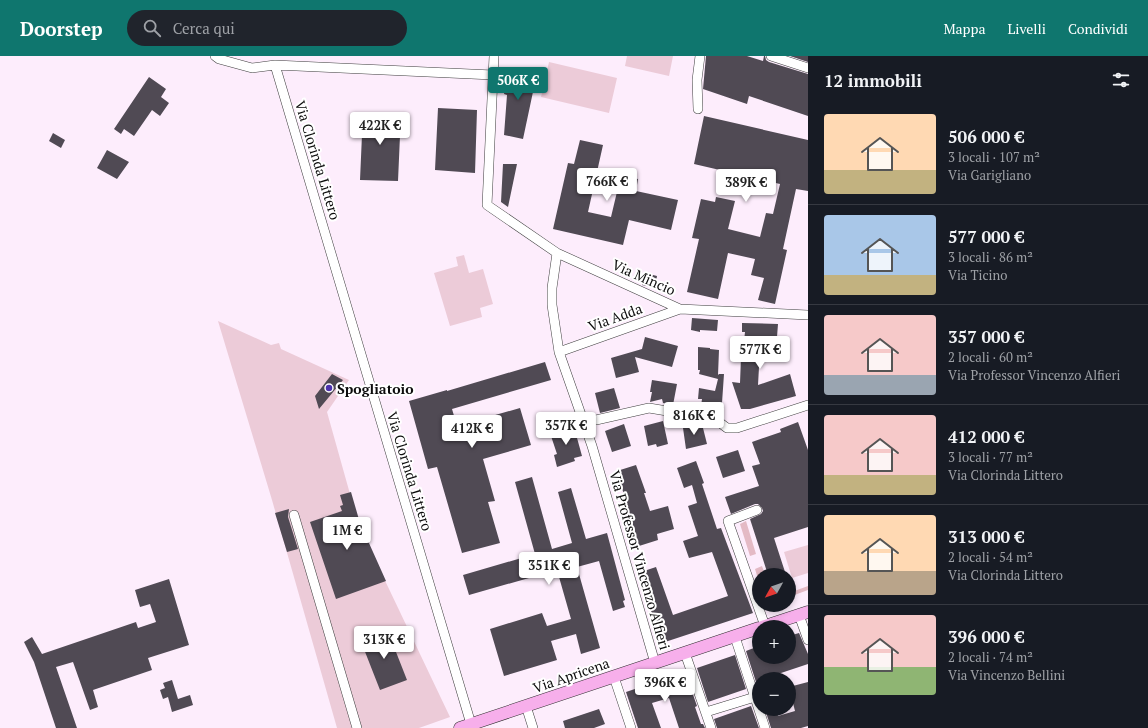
<!DOCTYPE html>
<html lang="it">
<head>
<meta charset="utf-8">
<style>
  body { margin:0; font-family:"PT Serif",serif; background:#20242c; color:#f1f3f6; height:100vh; display:flex; flex-direction:column; font-size:15px; white-space:nowrap }
  * { box-sizing:border-box; margin:0 }
  p { font-size:13px; color:#9ea1a6 }
  .icon { flex:none; width:22px; height:22px; fill:none; stroke:currentColor; stroke-width:2; stroke-linecap:round; stroke-linejoin:round }
  .map { position:relative; flex:1; overflow:hidden }
  .drawer { display:flex; flex-direction:column; background:#171b24; width:340px }
  .drawer>* { flex:none }
  .needle { width:26px; rotate:230deg }
  .fabs { position:absolute; left:752px; top:512px; display:grid; gap:8px }
  .fabs a { display:grid; place-items:center; width:44px; height:44px; border-radius:50%; background:#171b24; box-shadow:0 2px 6px #0003; font-size:20px }
  .price { position:absolute; translate:-50% -34px; padding:0 9px; border-radius:4px; background:#fff; color:#222; font-size:13px; line-height:26px; filter:drop-shadow(0 1px 2px #0008) }
  .price::after { content:''; position:absolute; left:50%; top:24px; width:12px; height:9px; margin-left:-6px; background:inherit; clip-path:polygon(0 0,100% 0,50% 100%) }
  .price.current { background:#0f766e; color:#fff }
  ul { padding:0; list-style:none }
  li { display:flex; align-items:center; gap:12px; height:100px; padding:0 16px }
  li+li { border-top:1px solid #363941 }
  li span { display:grid; place-items:center; flex:none; width:112px; height:80px; border-radius:4px; color:#555 }
  li>.icon { margin-inline-start:auto }
  span .icon { width:48px; height:48px; fill:#fffc; stroke-width:1 }
  li b { font-size:17px }
  h2 { display:flex; justify-content:space-between; align-items:center; height:48px; padding:0 16px; font-size:17px }
  header { display:flex; align-items:center; gap:24px; box-sizing:border-box; height:56px; padding:0 20px; background:#0f766e; color:#fff }
  header strong { font-size:19px }
  nav { display:flex; gap:22px; margin-inline-start:auto; font-size:14px }
  .search { width:280px; height:36px; background:#20242c; display:flex; align-items:center; gap:10px; box-sizing:border-box; padding:0 14px; border-radius:22px; color:#9ea1a6; font-size:15px }
  main { display:flex; flex:1; min-height:0 }
  .map>svg:first-child { display:block }
  .green { fill:#e4bac5 }
  .pitch { fill:#eccbd8 }
  .building { fill:#504a54 }
  .lines { fill:none; stroke-linecap:round; stroke-linejoin:round }
  .street-casing { stroke:#3f3f3f; stroke-width:10 }
  .secondary-casing { stroke:#2e2e2e; stroke-width:13 }
  .street { stroke:#fff; stroke-width:9 }
  .secondary { stroke:#f7afeb; stroke-width:12 }
  .poi-dot { fill:#4e33ad; stroke:#fff; stroke-width:1.5 }
  .labels { text-anchor:middle; dominant-baseline:central; stroke-width:4; stroke-linejoin:round; paint-order:stroke }
  .street-label { font-size:14px; fill:#0c0c0c; stroke:#fff }
  .poi-label { font-size:14px; font-weight:bold; fill:#0c0c0c; stroke:#fff; text-anchor:start }
</style>
</head>
<body>
<header>
<strong>Doorstep</strong>
<div class="search"><svg class="icon" aria-label="search" viewBox="0 0 24 24"><circle cx="10" cy="10" r="6"/><path d="M15 15l6 6"/></svg>Cerca qui</div>
<nav><a>Mappa</a><a>Livelli</a><a>Condividi</a></nav>
</header>
<main>
<div class="map">
<svg width="808" height="672" viewBox="0 0 808 672">
  <rect width="100%" height="100%" fill="#fdedfc"/>
  <!-- green -->
  <path class="green" d="M746 465 756 498 750 500 740 468Z
    M762 510 765 519H759V526L755 513Z
    M808 530V534L789 541V537Z"/>
  <!-- pitch -->
  <path class="pitch" d="M627 0H673L669 20 625 10Z
    M549 6 617 22 609 57 541 41Z
    M464 199 469 217 483 213 493 248 480 252 482 261 450 270 434 217 458 210 456 201Z
    M218 265 271 289 279 287 281 293 349 324 327 356 359 470 450 661 419 672H337L272 444Z
    M808 489V517L792 522 784 496Z"/>
  <!-- building -->
  <path class="building" d="M706 0H747L763 5 764 0H765L766 4 769 6 808 18V60L749 40 747 48 703 33Z
    M790 0H808V6Z
    M510 11 537 17 523 83 504 79 507 39 504 38Z
    M149 21 166 33 161 41 169 47 160 60 152 54 134 80 124 73 121 78 114 73Z
    M438 52 477 54 475 117 435 114Z
    M363 56 401 57 398 125 360 124Z
    M704 60 808 84V135L796 133 783 193 787 194 775 248 758 244 764 222 751 219 755 203 728 197 718 243 687 236 699 183 692 182 701 143 715 146 716 141 735 145 728 173 760 181 766 157 773 158 780 128 694 108Z
    M53 77 65 84 61 92 49 85Z
    M580 84 603 89 588 156 611 161 621 119 638 123 636 135 678 144 671 174 629 164 623 189 553 173 568 107 574 108Z
    M107 94 129 106 117 123 97 112Z
    M503 108H517L508 151 501 146Z
    M645 217 657 220 655 232 642 229Z
    M692 262 718 264 717 275 700 274V276L691 274Z
    M742 267 778 268 777 281H774V290H766V293H760L758 329 790 318 796 340 750 353H741L732 326 740 327 741 301 743 302 744 293H748L749 286 744 285 745 276H742Z
    M645 281 678 290 672 311 635 301 639 316 616 322 611 302 642 293Z
    M698 291 710 292V293L719 294 718 319 719 318H724L722 347 724 352 701 350 702 343H698L699 332 715 335 718 323 699 318 700 314H698Z
    M545 306 551 324 452 353 457 370 520 352 531 389 483 403 495 445 488 446 500 487 462 497 437 411 428 413 409 345 447 334V335Z
    M332 318 343 324 319 353 315 340Z
    M652 324 677 328 673 349 663 347 662 343 650 346 652 336H650Z
    M614 332 620 352 600 357 595 337Z
    M663 365 668 388 657 391 656 388 648 390 644 370Z
    M798 366 808 394V471L774 482 786 519H768L750 463 761 458 763 455 762 452 758 448H755L731 458 725 441 759 430 752 410 760 408 752 386 781 376 780 373Z
    M624 368 631 390 612 396 605 375Z
    M702 368 707 388 686 393 683 372Z
    M574 371 582 400 574 402 575 405 557 411 554 399 557 398 550 377Z
    M738 394 745 415 723 422 716 401Z
    M696 405 704 427 702 428 717 473 721 472 753 557 662 587 638 517 656 511 673 559 728 540 712 496 689 502 683 485 698 480 688 450 697 447 692 429 684 432 677 412Z
    M636 409 646 437H644L650 455 668 450 674 473 657 478 658 484 639 490 617 415Z
    M532 421 552 493 572 487 558 436 571 432 586 483 607 477 625 544 623 545 625 551 613 555 599 505 577 511 600 592 581 598 576 578 551 585 557 604 504 620 490 573 542 557 547 570 571 563 557 514 469 539 463 519 535 498 515 426Z
    M351 436 360 467 386 525 336 543 310 466 342 455 340 450 343 449 340 439Z
    M289 453 288 461 298 493 287 496 275 457Z
    M169 523 189 589 148 602 152 614 93 634 98 651 90 654 73 606 56 611 77 672H56L34 606 24 586 32 581 42 598 136 566 138 572 156 566 150 548 140 551 135 534Z
    M387 573 407 624 380 634 360 583Z
    M799 577 808 598V608L763 623H759V625L756 626 746 595 759 590V601H789V580Z
    M735 599 746 633 708 646 697 612Z
    M685 616 697 650 695 651 701 668H703L705 672H679L669 642 652 647 661 672H638L626 636Z
    M172 624 178 643 190 639 193 649 172 656 168 641 163 643 160 634 165 632 163 627Z
    M808 626V670L801 672H771L765 653H776L778 660 795 655 789 631Z
    M751 650 759 672H717L714 663Z
    M599 653 605 668 594 672H565L563 665Z"/>
  <g class="lines">
    <defs>
      <path id="street" d="M215 0 219 3 252 12 275 9 493 19
        M494 0 487 149 557 197 680 253 808 259
        M771 0 808 12
        M275 9 471 668
        M698 53 697 24 700 0
        M557 197 552 232V249L559 296 592 390 655 607
        M559 296 680 253
        M596 364 649 352 715 363 727 372H737L808 349
        M757 454 728 465 765 570
        M294 459 357 672
        M799 559 808 584
        M735 581 765 672
        M685 597 711 672
        M614 621 631 672
        M526 650 533 672
        M706 656 755 641"/>
      <path id="secondary" d="M762 571 808 556
        M460 672 759 572"/>
    </defs>
    <!-- street casing -->
    <use href="#street" class="street-casing"/>
    <!-- secondary casing -->
    <use href="#secondary" class="secondary-casing"/>
    <!-- street -->
    <use href="#street" class="street"/>
    <!-- secondary -->
    <use href="#secondary" class="secondary"/>
  </g>
  <!-- markers -->
  <circle class="poi-dot" cx="329" cy="332" r="4"/>
  <g class="labels">
    <!-- street labels -->
    <g class="street-label">
      <text transform="translate(318 104) rotate(73)">Via Clorinda Littero</text>
      <text transform="translate(644 221) rotate(24)">Via Mincio</text>
      <text transform="translate(615 261) rotate(-20)">Via Adda</text>
      <text transform="translate(410 415) rotate(73)">Via Clorinda Littero</text>
      <text transform="translate(640 504) rotate(74)">Via Professor Vincenzo Alfieri</text>
      <text transform="translate(571 619) rotate(-19)">Via Apricena</text>
    </g>
    <!-- poi labels -->
    <g class="poi-label">
      <text x="337" y="332">Spogliatoio</text>
    </g>
  </g>
</svg>
<div class="fabs">
<a><svg class="needle" viewBox="-14 -14 28 28"><path d="M0-13l5 13h-10z" fill="#e53935"/><path d="M0 13l5-13h-10z" fill="#9ea1a6"/></svg></a>
<a>+</a>
<a>−</a>
</div>
<b class="price current" style="left:518px;top:45px">506K €</b>
<b class="price" style="left:380px;top:90px">422K €</b>
<b class="price" style="left:607px;top:146px">766K €</b>
<b class="price" style="left:746px;top:147px">389K €</b>
<b class="price" style="left:760px;top:314px">577K €</b>
<b class="price" style="left:694px;top:380px">816K €</b>
<b class="price" style="left:566px;top:390px">357K €</b>
<b class="price" style="left:472px;top:393px">412K €</b>
<b class="price" style="left:347px;top:495px">1M €</b>
<b class="price" style="left:549px;top:530px">351K €</b>
<b class="price" style="left:384px;top:604px">313K €</b>
<b class="price" style="left:665px;top:647px">396K €</b>
</div>
<section class="drawer">
<h2>12 immobili<svg class="icon" aria-label="filters" viewBox="0 0 24 24"><path d="M4 7h16M4 17h16"/><circle cx="9" cy="7" r="2"/><circle cx="15" cy="17" r="2"/></svg></h2>
<ul>
<li><span style="background:linear-gradient(#ffd9b3 70%,#c2b280 0)"><svg class="icon" aria-label="home" viewBox="0 0 24 24"><path d="M3 11l9-7 9 7M6 9v11h12V9"/></svg></span><div><b>506 000 €</b><p>3 locali · 107 m²</p><p>Via Garigliano</p></div></li>
<li><span style="background:linear-gradient(#a9c7e8 75%,#c2b280 0)"><svg class="icon" aria-label="home" viewBox="0 0 24 24"><path d="M3 11l9-7 9 7M6 9v11h12V9"/></svg></span><div><b>577 000 €</b><p>3 locali · 86 m²</p><p>Via Ticino</p></div></li>
<li><span style="background:linear-gradient(#f6c9c9 75%,#9aa5b1 0)"><svg class="icon" aria-label="home" viewBox="0 0 24 24"><path d="M3 11l9-7 9 7M6 9v11h12V9"/></svg></span><div><b>357 000 €</b><p>2 locali · 60 m²</p><p>Via Professor Vincenzo Alfieri</p></div></li>
<li><span style="background:linear-gradient(#f6c9c9 75%,#c2b280 0)"><svg class="icon" aria-label="home" viewBox="0 0 24 24"><path d="M3 11l9-7 9 7M6 9v11h12V9"/></svg></span><div><b>412 000 €</b><p>3 locali · 77 m²</p><p>Via Clorinda Littero</p></div></li>
<li><span style="background:linear-gradient(#ffd9b3 70%,#b9a48a 0)"><svg class="icon" aria-label="home" viewBox="0 0 24 24"><path d="M3 11l9-7 9 7M6 9v11h12V9"/></svg></span><div><b>313 000 €</b><p>2 locali · 54 m²</p><p>Via Clorinda Littero</p></div></li>
<li><span style="background:linear-gradient(#f6c9c9 65%,#8fb573 0)"><svg class="icon" aria-label="home" viewBox="0 0 24 24"><path d="M3 11l9-7 9 7M6 9v11h12V9"/></svg></span><div><b>396 000 €</b><p>2 locali · 74 m²</p><p>Via Vincenzo Bellini</p></div></li>
</ul>
</section>
</main>
</body>
</html>
